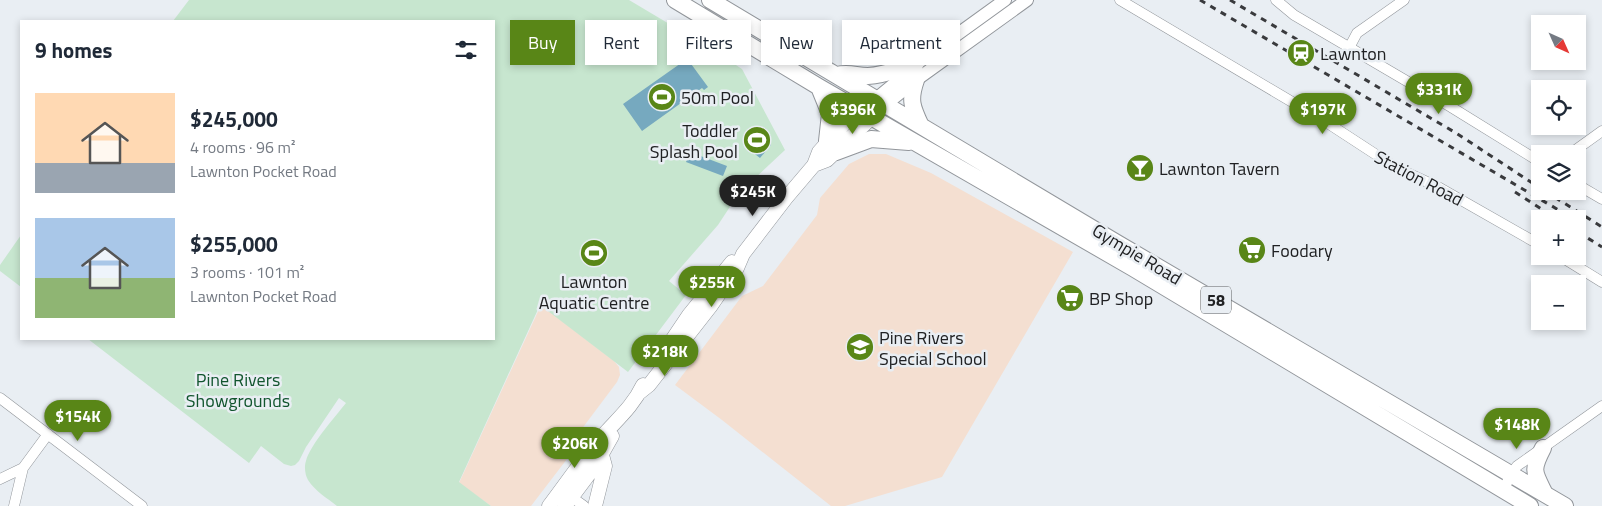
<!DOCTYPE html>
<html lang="en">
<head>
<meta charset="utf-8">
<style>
  body { margin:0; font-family:"Titillium Web",sans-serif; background:#f6f6f7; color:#1f2937; height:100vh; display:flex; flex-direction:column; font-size:19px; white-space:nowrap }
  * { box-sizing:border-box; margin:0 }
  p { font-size:16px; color:#747a83 }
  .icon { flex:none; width:28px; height:28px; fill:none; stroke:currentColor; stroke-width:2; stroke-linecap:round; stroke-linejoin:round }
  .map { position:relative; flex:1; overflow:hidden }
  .drawer { position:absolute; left:20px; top:20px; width:475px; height:320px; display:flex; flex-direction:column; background:#fff; border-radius:0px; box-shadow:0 2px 8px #0003 }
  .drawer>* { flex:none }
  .top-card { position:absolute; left:510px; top:20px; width:475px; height:45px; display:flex; gap:10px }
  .needle { width:32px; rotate:135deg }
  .fabs { position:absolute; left:1531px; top:15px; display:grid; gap:10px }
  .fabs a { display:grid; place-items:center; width:55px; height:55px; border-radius:0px; background:#fff; box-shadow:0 2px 8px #0003; font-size:25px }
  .price { position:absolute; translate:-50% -42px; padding:0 11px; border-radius:18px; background:#598617; color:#fff; font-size:16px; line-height:32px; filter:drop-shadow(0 1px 2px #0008) }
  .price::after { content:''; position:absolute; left:50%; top:30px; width:15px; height:11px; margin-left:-8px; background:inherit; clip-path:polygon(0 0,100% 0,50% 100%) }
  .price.selected { background:#222; color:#fff }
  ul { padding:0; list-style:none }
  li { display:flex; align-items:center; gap:15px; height:125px; padding:0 15px }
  li span { display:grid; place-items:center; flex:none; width:140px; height:100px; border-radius:0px; color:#555 }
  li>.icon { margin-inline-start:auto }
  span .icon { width:60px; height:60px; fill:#fffc; stroke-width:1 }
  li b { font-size:21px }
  h2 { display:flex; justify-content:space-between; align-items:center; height:60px; padding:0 15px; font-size:21px }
  .pill { padding:0 18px; border-radius:0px; background:#fff; box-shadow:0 2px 8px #0003; font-size:18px; line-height:45px }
  .pill.selected { background:#598617; color:#fff }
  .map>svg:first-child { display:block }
  .education { fill:#f4dfd1 }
  .green { fill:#c7e6cf }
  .water { fill:#76a9bf }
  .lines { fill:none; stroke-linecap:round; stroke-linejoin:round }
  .minor-casing { stroke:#92969b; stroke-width:11 }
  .tertiary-casing { stroke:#92969b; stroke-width:14 }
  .secondary-casing { stroke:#92969b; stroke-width:15 }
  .trunk-casing { stroke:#92969b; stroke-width:18 }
  .minor { stroke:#fff; stroke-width:10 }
  .tertiary { stroke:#fff; stroke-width:12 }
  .secondary { stroke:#fff; stroke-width:14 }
  .trunk { stroke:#fff; stroke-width:16 }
  .rail { stroke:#393a3d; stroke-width:3; stroke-dasharray:6 6; stroke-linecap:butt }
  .labels { text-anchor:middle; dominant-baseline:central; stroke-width:5; stroke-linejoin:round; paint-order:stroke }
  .shield { fill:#e9eef3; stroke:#5c5e61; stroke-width:1 }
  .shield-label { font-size:16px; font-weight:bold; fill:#202123 }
  .poi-label { font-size:18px; fill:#202123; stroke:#e9eef3; text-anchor:start }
  .street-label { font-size:18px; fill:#202123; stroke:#e9eef3 }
  .park-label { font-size:18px; fill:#11552e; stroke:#e9eef3 }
</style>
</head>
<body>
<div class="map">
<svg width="1602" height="506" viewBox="0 0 1602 506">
  <rect width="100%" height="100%" fill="#e9eef3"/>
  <!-- education -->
  <path class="education" d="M869 154H886L931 173 1073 252 942 477 845 506H831L722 420 675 385 742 296 763 286 817 215 820 198 849 164Z
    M541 305 614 361 619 367 620 375 617 382 563 454 567 459 531 506H491L459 483Z"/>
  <!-- green -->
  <path class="green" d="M189 0H629L713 50 742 69 785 150 739 193 718 225 669 281 686 295 628 372 540 305 459 482 491 506H337C327 498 315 491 308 480 305 475 304 466 306 461 310 445 335 417 346 403L339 398 306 447 299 461 295 465 291 466 284 464 261 446 249 463 88 339H494V21H173Z
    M21 235V287L0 271V265Z"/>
  <!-- water -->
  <path class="water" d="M686 57 708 87 704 90 702 88 642 131 623 104 684 61 683 59Z
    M763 132 771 145 760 158 746 147 747 134Z
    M690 152 727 166 723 176 686 162Z"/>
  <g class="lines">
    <defs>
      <path id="minor" d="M1120 0 1326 122 1395 167 1440 188 1540 245
        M1276 0 1294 15 1451 107 1540 162
        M1349 48 1357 33 1404 0
        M1570 154 1602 131
        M1578 185 1602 199
        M1560 256 1602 282
        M0 398 142 506
        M0 479 23 468
        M1503 491 1511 474 1517 466 1602 406
        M565 496 577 501 584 506
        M14 506 23 468 48 434"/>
      <path id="tertiary" d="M876 99 904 76 915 65 1005 0
        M886 104 916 80 1027 0"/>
      <path id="secondary" d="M814 165 827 160 886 104
        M660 358 689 315 732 262
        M639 393 649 385 710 307 737 268 743 254 786 198 814 165 819 152 844 124 876 99
        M549 506C568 481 586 454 607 431 621 416 634 404 643 385
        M565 506 595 466 612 436
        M595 506 605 466 602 455"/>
      <path id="trunk" d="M675 0 819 87 1133 268 1530 506
        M710 0 1117 243 1565 506
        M836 75C851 72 855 76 868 76 884 75 900 69 915 65
        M916 80C909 100 912 107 921 126
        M819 87 830 114 827 141
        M836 152 871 139 909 142
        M1543 448C1531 471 1534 472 1545 494"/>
    </defs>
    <!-- minor casing -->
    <use href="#minor" class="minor-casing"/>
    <!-- tertiary casing -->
    <use href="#tertiary" class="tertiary-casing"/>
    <!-- secondary casing -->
    <use href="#secondary" class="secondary-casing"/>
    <!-- trunk casing -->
    <use href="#trunk" class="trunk-casing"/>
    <!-- minor -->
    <use href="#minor" class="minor"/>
    <!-- tertiary -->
    <use href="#tertiary" class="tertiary"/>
    <!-- secondary -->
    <use href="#secondary" class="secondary"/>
    <!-- trunk -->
    <use href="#trunk" class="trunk"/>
    <!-- rail -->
    <path class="rail" d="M1200 0 1574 219
      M1230 0 1456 133 1540 188
      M1545 191 1602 227
      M1515 192 1557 219
      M1578 232 1602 247"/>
  </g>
  <!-- icons -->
  <defs>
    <symbol id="station-disc" viewBox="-11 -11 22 22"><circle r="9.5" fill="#598617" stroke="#e9eef3"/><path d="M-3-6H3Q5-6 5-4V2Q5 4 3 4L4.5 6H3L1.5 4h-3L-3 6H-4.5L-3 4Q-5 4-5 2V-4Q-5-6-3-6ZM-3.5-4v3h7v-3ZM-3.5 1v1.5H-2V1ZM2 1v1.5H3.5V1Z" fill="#fff"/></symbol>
    <symbol id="stadium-disc" viewBox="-11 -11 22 22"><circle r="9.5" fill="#598617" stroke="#e9eef3"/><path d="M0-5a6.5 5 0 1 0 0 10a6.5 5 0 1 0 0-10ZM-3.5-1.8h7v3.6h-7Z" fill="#fff"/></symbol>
    <symbol id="bar-disc" viewBox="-11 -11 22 22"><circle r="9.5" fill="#598617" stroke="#e9eef3"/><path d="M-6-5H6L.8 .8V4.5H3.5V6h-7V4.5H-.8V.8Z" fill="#fff"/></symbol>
    <symbol id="supermarket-disc" viewBox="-11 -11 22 22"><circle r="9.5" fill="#598617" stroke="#e9eef3"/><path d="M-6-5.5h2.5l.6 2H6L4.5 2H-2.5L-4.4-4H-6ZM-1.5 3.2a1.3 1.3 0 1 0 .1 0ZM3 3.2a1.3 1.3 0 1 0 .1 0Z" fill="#fff"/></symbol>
    <symbol id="school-disc" viewBox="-11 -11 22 22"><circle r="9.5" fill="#598617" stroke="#e9eef3"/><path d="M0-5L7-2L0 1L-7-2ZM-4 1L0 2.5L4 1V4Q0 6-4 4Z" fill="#fff"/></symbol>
  </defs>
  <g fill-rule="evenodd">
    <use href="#station-disc" x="1285" y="37" width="32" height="32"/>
    <use href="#stadium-disc" x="646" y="81" width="32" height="32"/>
    <use href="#stadium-disc" x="741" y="124" width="32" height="32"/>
    <use href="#bar-disc" x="1124" y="152" width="32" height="32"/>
    <use href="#supermarket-disc" x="1236" y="234" width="32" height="32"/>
    <use href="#stadium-disc" x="578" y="237" width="32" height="32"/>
    <use href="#supermarket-disc" x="1054" y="282" width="32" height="32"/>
    <use href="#school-disc" x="844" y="331" width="32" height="32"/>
  </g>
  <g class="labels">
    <!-- shield labels -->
    <rect class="shield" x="1201" y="286.5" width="30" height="27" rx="4"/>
    <g class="shield-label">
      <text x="1216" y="300">58</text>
    </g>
    <!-- poi labels -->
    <g class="poi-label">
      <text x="1320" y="53">Lawnton</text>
      <text x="681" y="97">50m Pool</text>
      <text x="738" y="130" text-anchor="end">Toddler<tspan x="738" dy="21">Splash Pool</tspan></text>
      <text x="1159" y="168">Lawnton Tavern</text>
      <text x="1271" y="250">Foodary</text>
      <text x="594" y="281" text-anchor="middle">Lawnton<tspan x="594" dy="21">Aquatic Centre</tspan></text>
      <text x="1089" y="298">BP Shop</text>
      <text x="879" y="337">Pine Rivers<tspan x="879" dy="21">Special School</tspan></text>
    </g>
    <!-- street labels -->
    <g class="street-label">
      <text transform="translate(1419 178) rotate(28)">Station Road</text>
      <text transform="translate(1137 254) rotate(31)">Gympie Road</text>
    </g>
    <!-- park labels -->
    <g class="park-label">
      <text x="238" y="379">Pine Rivers<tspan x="238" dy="21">Showgrounds</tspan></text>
    </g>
  </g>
</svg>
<div class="fabs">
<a><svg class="needle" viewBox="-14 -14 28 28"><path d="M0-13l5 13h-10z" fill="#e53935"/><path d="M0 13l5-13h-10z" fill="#747a83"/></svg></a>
<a><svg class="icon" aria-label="locate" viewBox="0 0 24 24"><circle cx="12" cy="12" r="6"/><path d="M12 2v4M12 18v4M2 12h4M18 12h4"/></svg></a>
<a><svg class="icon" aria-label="layers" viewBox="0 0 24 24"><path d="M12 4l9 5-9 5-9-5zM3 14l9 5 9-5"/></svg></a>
<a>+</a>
<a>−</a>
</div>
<b class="price" style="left:1439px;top:115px">$331K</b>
<b class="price" style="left:853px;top:135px">$396K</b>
<b class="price" style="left:1323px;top:135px">$197K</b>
<b class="price selected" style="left:753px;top:217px">$245K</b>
<b class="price" style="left:712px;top:308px">$255K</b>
<b class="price" style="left:665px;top:377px">$218K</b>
<b class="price" style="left:78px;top:442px">$154K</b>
<b class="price" style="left:1517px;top:450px">$148K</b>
<b class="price" style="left:575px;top:469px">$206K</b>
<div class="top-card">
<a class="pill selected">Buy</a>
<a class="pill">Rent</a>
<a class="pill">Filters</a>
<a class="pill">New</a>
<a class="pill">Apartment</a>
</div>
<section class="drawer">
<h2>9 homes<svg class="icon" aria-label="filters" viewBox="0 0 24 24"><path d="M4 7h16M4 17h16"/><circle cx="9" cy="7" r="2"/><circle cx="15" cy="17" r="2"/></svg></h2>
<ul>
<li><span style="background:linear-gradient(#ffd9b3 70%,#9aa5b1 0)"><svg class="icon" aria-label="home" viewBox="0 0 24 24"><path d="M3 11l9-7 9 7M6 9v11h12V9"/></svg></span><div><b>$245,000</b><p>4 rooms · 96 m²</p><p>Lawnton Pocket Road</p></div></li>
<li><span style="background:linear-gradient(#a9c7e8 60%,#8fb573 0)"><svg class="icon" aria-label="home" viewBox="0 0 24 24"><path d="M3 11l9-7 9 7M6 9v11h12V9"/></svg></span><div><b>$255,000</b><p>3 rooms · 101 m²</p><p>Lawnton Pocket Road</p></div></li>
</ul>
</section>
</div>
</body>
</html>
